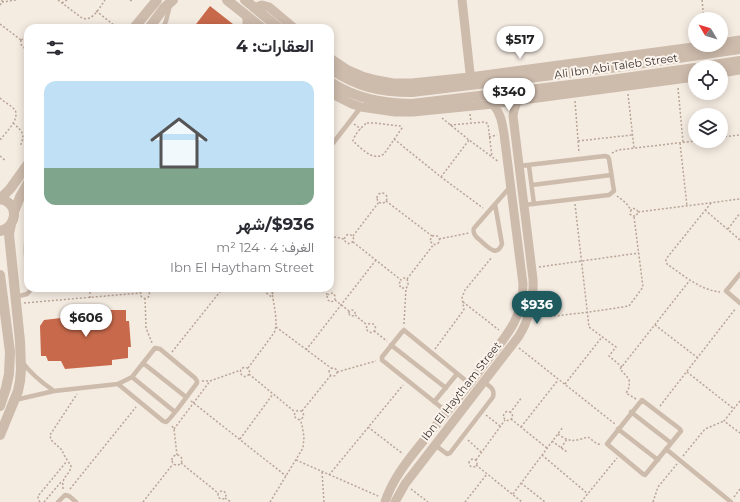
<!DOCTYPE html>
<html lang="ar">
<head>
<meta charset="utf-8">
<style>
  body { margin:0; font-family:Montserrat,Vazirmatn,sans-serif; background:#f7f7f7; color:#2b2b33; direction:rtl; height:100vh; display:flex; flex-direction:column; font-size:15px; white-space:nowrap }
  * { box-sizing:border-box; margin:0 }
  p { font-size:13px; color:#7c7c81 }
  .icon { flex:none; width:22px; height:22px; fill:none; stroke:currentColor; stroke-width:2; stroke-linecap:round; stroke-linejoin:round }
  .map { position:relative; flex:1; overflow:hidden; direction:ltr }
  .side { position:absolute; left:24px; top:24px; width:310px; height:268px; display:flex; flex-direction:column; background:#fff; border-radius:12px; box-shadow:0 2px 10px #0003; direction:rtl }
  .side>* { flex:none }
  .needle { width:26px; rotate:308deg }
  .buttons { position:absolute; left:688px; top:12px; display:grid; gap:8px }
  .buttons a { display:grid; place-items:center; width:40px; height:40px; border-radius:50%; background:#fff; box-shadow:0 2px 10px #0003; font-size:20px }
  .price { position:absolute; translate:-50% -34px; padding:0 9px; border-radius:14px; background:#fff; color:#222; font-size:13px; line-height:26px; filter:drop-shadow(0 1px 2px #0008) }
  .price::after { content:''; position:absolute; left:50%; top:24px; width:12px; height:9px; margin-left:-6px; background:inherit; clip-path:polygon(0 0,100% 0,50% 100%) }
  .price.active { background:#1f5a5e; color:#fff }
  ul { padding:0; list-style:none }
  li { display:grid; align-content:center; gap:8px; height:212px; padding:0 20px }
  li+li { border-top:1px solid #e1e1e2 }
  li span { display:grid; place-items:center; height:124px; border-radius:12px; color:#555 }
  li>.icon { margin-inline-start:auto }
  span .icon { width:72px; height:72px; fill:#fffc; stroke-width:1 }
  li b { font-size:17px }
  h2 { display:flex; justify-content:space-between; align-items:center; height:48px; padding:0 20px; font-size:17px }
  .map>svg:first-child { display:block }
  .building { fill:#c8694b }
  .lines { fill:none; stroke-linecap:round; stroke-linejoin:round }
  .path { stroke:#b9a596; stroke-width:1.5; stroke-dasharray:2 2; stroke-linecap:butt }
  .service { stroke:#cdbbac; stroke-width:4.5 }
  .minor { stroke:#cdbbac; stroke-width:9 }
  .tertiary { stroke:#cdbbac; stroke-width:10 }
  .labels { text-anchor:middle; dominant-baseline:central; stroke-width:4; stroke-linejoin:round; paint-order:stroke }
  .street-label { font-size:11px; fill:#3b302b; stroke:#fbf5ee }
</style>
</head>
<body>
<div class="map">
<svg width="740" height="502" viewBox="0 0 740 502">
  <rect width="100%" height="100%" fill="#f4ebe1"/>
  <!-- building -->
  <path class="building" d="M210 6 238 28H193Z
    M107 307 109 310H126V321H129L131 347H128V358L112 360V365L65 369 61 361H48L46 356H41L40 326 44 320 61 318 62 310Z"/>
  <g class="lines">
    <!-- path -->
    <path class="path" d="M58 0 82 18C93 22 99 8 105 0
      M130 0 133 2
      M702 0 704 19
      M2 2 16 0
      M62 3 67 0
      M0 5 2 2V0
      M96 11 114 25
      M0 24 21 40
      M21 40C20 45 23 50 28 47
      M21 40 25 38 28 40
      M678 88 683 142
      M628 94 634 148
      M0 98C4 102 12 106 15 110 20 120 5 133 0 140
      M575 101 579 153
      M470 114 471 122
      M442 118 469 140 499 162
      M13 123C22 131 26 134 20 146
      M367 123H375L400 126 402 128 384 154C373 162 361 148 353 141 354 135 362 126 367 123Z
      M354 124 361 129
      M450 125 485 122 488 124 492 157
      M489 137 497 135
      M721 137 740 135
      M394 139 441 177 483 208
      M578 141 632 135
      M680 143 687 206
      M612 153 618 150 695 141
      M0 156 6 161
      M441 177 469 140
      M377 198a5 5 0 1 1 10 0a5 5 0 1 1-10 0Z
      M617 196 626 203 631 210 630 214 632 216H636L638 212 637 210 633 208 631 210
      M386 201 432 236
      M711 203 666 259V261L667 264C683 275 700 290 720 292
      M575 204 589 327 616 347 609 356 622 367
      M705 210 740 240
      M638 212 740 199
      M728 229 740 213
      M344.5 239a4.5 4.5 0 1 1 9 0a4.5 4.5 0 1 1-9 0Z
      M430.5 240a4.5 4.5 0 1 1 9 0a4.5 4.5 0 1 1-9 0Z
      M353 236 379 202
      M330 238 336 237 344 239
      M439 239 469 233
      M353 242 401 280 404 278 407 279 408 282V286L406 288H401L399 284 401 280
      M539 267 639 253
      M407 279 434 244
      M90 288V298
      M260 288 273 298
      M320 288 328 295 327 296 328 300 331 302 335 300V296L333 293 329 294 328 295
      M140.5 294a4.5 4.5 0 1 1 9 0a4.5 4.5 0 1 1-9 0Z
      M147 290 150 288
      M272 294 277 288
      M145 298 146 328 152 343
      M335 300 349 311
      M463 302 499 330
      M24 303 140 293
      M349 313a3 3 0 1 1 6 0a3 3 0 1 1-6 0Z
      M538 314C550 318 560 315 572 314 591 312 610 309 629 306L643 287 634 217
      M355 315 367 325
      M366.5 328a4.5 4.5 0 1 1 9 0a4.5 4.5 0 1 1-9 0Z
      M404 324 406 288
      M655 325 698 358
      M276 327 331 368
      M374 331 387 341
      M519 348 615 424
      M435 349 463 311 464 309 462 298 463 295 465 290 492 257
      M306 350 376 260
      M172 352 223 288
      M240.5 372a4.5 4.5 0 1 1 9 0a4.5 4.5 0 1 1-9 0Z
      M248 368 274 333C279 322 273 303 272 291L271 288
      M329 372a4 4 0 1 1 8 0a4 4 0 1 1-8 0Z
      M337 372 376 361
      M687 372 734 409
      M249 374 295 412
      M202 381H210
      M565 384 602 337
      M636 399 626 393C629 389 630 385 629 379L620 369 690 280
      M191 401 286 476
      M740 401 724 421 740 433
      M660 406 736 308
      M294.5 415a4.5 4.5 0 1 1 9 0a4.5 4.5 0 1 1-9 0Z
      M302 411 331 375
      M503.5 416a4.5 4.5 0 1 1 9 0a4.5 4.5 0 1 1-9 0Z
      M510 413 522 397
      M486 415 500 426
      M511 419 547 448
      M172 426 174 429 177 455
      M368 427 403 454
      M521 427 558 380
      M174 429 210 381 241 370
      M558 434C570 443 574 441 588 437L596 443 601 445
      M240 439 273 394
      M468 440 481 452
      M552 441 567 452
      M561 448 567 439
      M542 455 588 494
      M172 460a5 5 0 1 1 10 0a5 5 0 1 1-10 0Z
      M683 456 705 429 724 421
      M469 463a4 4 0 1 1 8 0a4 4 0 1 1-8 0Z
      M296 460 378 496
      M476 460 505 420
      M181 463 218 493
      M476 465 522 502
      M322 472 324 502
      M329 475 403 385
      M521 483 545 502
      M63 489C61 475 70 476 71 466L64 455 62 450 51 440 50 435 77 394
      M70 489 136 407
      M411 489 428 502
      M218 495a4 4 0 1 1 8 0a4 4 0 1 1-8 0Z
      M513 494 563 427
      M734 497 740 489
      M225 498 231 502
      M40 502 38 499V496L67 461
      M44 502 62 481
      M143 502 173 464
      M270 502 303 448 304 437 302 425 300 419
      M465 502 487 474
      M581 502 617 458
      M653 502 658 487 677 464"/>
    <!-- service -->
    <path class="service" d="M163 28 166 21 170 5
      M330 147 361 107
      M519 166 605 156 608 157 609 159 614 191 609 195 524 205
      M529 166 534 204
      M532 185 611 175
      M495 204 502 244C497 257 489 248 482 242 479 239 475 237 474 233 473 230 473 229 475 227L511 186
      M28 227C25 242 25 256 28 271
      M740 274 726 291 740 303
      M15 297 27 294 33 288
      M391 345 446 388
      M23 363C32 375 41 382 54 391
      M143 363 186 397
      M132 377 175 412
      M15 400 54 391 118 384 132 377 155 348 160 349 195 378 197 381V383C193 388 170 421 166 422 165 422 164 421 163 421L118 384
      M642 400 680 429 681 431 645 475 643 474 607 444Z
      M434 402 457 374
      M447 412 382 360V357L402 332 404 330 405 331 470 384
      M631 412 671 443
      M618 429 658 460
      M435 445 447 454 450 453 493 397C495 388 490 387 484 382
      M666 449 731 502
      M58 502 65 495 69 496 76 502"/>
    <!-- minor -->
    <path class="minor" d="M462 0 471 82
      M254 8 262 5 269 7 294 28
      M247 16V23L249 28
      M721 43 740 40
      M330 58 348 70 362 76 377 80 393 83H412L470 77 708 45
      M721 73 740 70
      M330 93 352 104 361 107 395 112H413L493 104 695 77
      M385 502C394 474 415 452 433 429 451 407 469 385 486 362 506 336 523 319 523 284L504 134C502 122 501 114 493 104
      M395 502 405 484 519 336C530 318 534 300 533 279L513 116 514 110 518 100"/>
    <!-- tertiary -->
    <path class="tertiary" d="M227 0 262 28
      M245 0 279 28
      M134 28 157 0
      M149 28 164 8 173 0
      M700 67 740 61
      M330 69C359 87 378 92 412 92L610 68 740 49
      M330 82C356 99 382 103 412 104L611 80 695 68
      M0 199C2 200 4 200 6 201 20 209 14 228 0 231
      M0 199 10 189 28 164
      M14 212 20 197 28 183
      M0 275 10 352 9 374 6 388 0 406
      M0 435 18 391 20 381 21 369 20 341 10 244 9 234 11 224"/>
  </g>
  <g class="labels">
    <!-- street labels -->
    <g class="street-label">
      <text transform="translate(616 66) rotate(-8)">Ali Ibn Abi Taleb Street</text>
      <text transform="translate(461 391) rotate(-52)">Ibn El Haytham Street</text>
    </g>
  </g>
</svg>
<div class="buttons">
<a><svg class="needle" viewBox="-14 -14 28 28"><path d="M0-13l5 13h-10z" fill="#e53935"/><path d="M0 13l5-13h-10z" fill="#7c7c81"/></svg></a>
<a><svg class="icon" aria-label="locate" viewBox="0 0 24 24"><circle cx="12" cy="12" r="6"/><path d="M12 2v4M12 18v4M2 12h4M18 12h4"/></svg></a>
<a><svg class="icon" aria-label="layers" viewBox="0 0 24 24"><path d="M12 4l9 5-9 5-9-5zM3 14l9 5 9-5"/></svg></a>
</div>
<b class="price" style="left:520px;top:60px">$517</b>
<b class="price" style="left:509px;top:112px">$340</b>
<b class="price active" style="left:537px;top:325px">$936</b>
<b class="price" style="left:86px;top:338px">$606</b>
<section class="side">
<h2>العقارات: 4<svg class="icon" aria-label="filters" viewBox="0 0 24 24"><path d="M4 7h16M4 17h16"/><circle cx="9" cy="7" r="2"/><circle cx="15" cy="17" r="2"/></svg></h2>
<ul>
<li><span style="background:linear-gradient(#bfe0f5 70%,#7fa58c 0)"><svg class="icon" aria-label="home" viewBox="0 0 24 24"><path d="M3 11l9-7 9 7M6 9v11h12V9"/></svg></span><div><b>$936/شهر</b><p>الغرف: 4 · 124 m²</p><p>Ibn El Haytham Street</p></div></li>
</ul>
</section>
</div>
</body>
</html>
